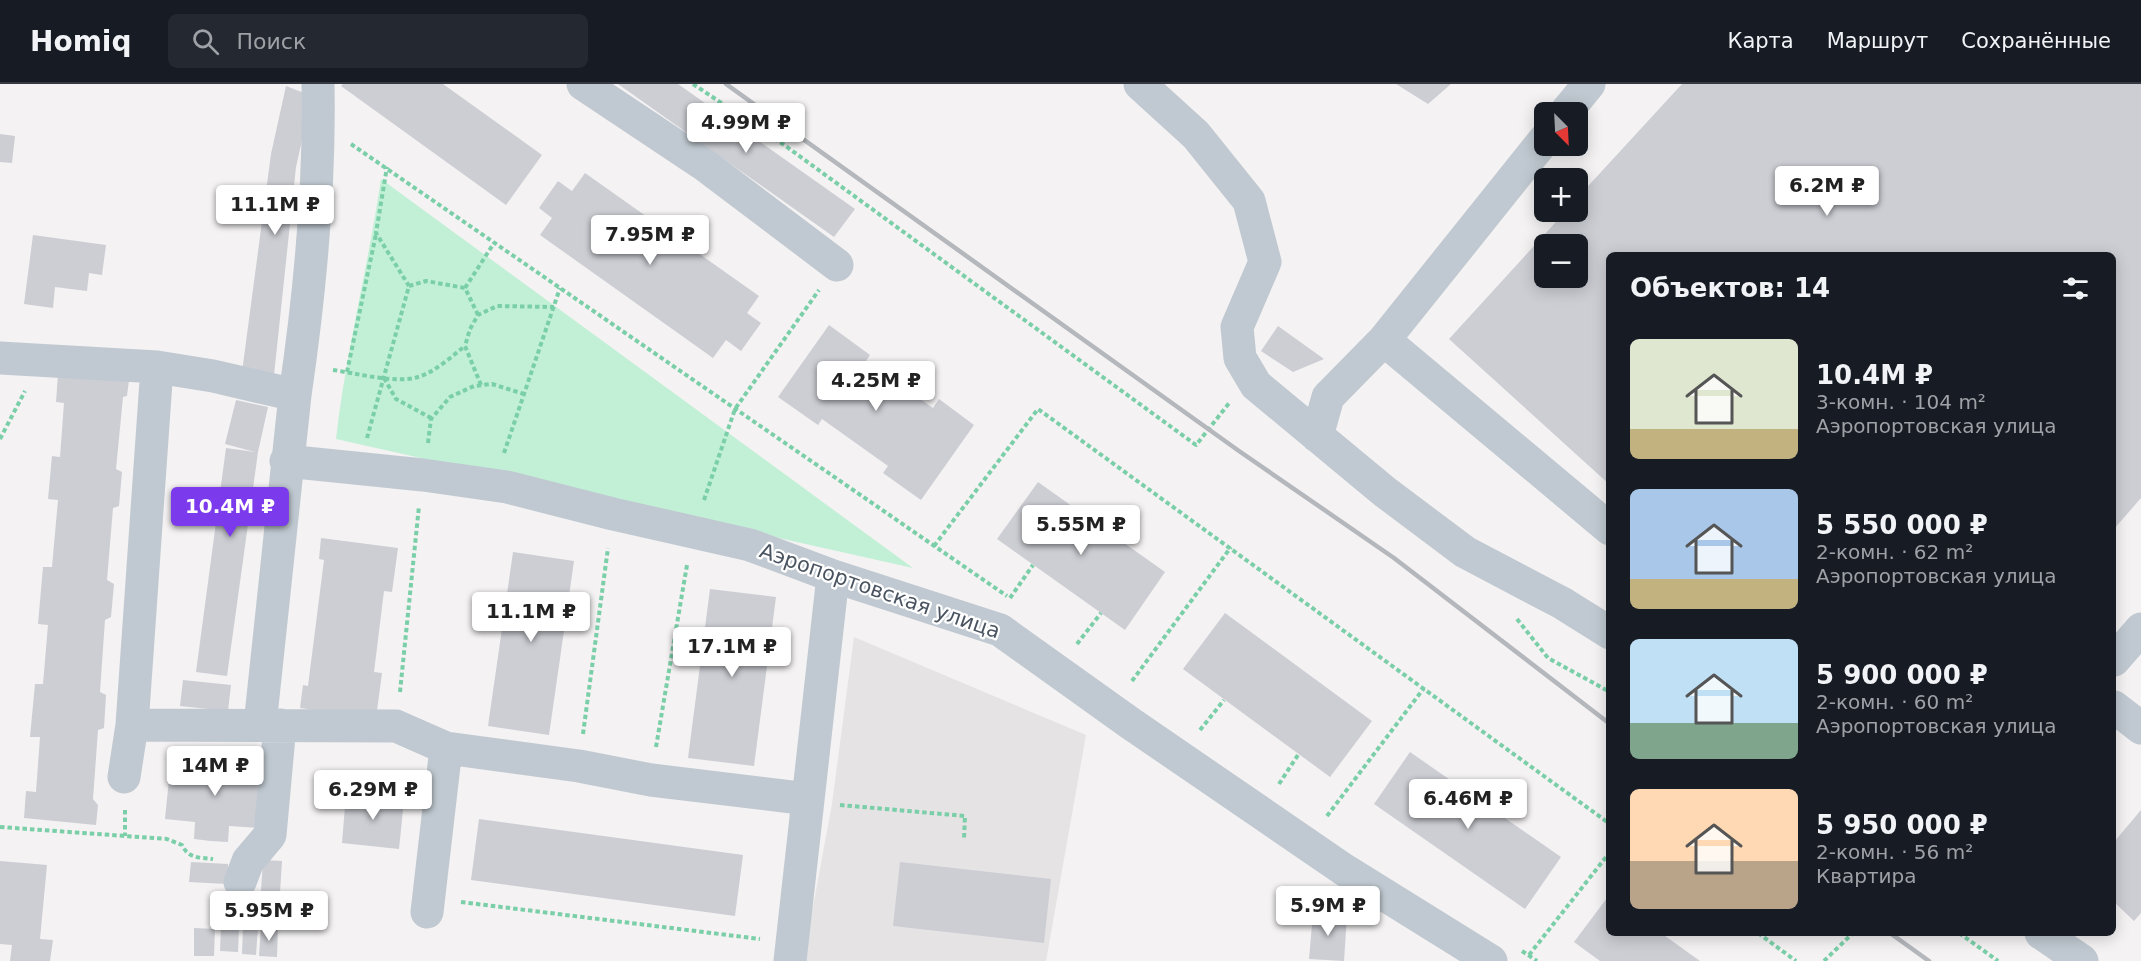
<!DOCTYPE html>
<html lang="ru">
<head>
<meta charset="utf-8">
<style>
  body { margin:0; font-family:"DejaVu Sans",sans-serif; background:#242831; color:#f1f3f6; height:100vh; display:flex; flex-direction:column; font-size:22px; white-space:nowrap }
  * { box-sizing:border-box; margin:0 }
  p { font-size:20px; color:#9ea1a6 }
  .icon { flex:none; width:33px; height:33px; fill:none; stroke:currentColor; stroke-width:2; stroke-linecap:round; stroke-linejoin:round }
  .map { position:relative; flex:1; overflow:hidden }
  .panel { position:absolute; left:1606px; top:168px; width:510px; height:684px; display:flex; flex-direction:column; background:#171b24; border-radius:9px; box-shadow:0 3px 15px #0003 }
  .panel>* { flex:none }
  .needle { width:39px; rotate:156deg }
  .buttons { position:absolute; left:1534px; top:18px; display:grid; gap:12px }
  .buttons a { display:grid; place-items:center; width:54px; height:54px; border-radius:9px; background:#171b24; box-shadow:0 3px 15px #0003; font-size:30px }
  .price { position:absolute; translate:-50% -51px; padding:0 14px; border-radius:6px; background:#fff; color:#222; font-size:20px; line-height:39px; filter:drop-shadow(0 2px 3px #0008) }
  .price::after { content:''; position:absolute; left:50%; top:36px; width:18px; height:14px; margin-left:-9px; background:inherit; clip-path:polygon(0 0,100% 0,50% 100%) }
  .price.on { background:#7c3aed; color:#fff }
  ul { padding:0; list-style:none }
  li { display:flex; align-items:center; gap:18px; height:150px; padding:0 24px }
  li span { display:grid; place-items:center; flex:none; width:168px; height:120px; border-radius:9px; color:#555 }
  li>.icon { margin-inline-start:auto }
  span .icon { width:72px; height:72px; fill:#fffc; stroke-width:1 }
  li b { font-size:26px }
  h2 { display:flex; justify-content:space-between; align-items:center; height:72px; padding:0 24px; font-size:26px }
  header { display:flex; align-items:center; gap:36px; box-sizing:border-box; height:84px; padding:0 30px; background:#171b24; border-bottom:2px solid #363941 }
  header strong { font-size:28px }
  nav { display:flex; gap:33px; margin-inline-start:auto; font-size:21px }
  .search { width:420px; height:54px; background:#242831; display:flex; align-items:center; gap:15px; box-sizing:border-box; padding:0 21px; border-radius:9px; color:#9ea1a6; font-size:22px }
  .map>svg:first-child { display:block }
  .education { fill:#e5e3e4 }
  .green { fill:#c2f0d6 }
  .building { fill:#ccced4; fill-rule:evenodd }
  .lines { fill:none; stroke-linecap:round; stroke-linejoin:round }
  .path { stroke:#7acfa8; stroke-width:4; stroke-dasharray:4.5 3; stroke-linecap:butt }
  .minor { stroke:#c0c9d1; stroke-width:33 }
  .rail { stroke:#b4b7bc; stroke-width:4.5 }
  .labels { text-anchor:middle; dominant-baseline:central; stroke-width:4.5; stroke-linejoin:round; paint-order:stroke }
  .street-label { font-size:21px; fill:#4a5460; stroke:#fff }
</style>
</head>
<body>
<header>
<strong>Homiq</strong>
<div class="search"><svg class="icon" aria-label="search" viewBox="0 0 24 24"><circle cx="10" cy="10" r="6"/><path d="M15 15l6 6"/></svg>Поиск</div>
<nav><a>Карта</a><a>Маршрут</a><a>Сохранённые</a></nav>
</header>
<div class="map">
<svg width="2141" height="877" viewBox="0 0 2141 877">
  <rect width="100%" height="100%" fill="#f4f2f2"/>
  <!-- education -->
  <path class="education" d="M854 553 1086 651 1046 877H803L832 720Z"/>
  <!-- green -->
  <path class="green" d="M381 95 913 484 336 355C346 268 368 183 381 95Z"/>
  <!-- building -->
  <path class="building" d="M343 0H443L542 71 506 121 341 2Z
    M618 0H678L855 125 834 153Z
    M1396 0H1451L1428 20Z
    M1682 0H2141V414L2114 445V171H1610V401L1449 255 1565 128H1578V113ZM1545 160H1578V194H1545Z
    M286 2 312 12 296 83 274 291 242 288 271 70Z
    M0 50 15 52 12 79 0 78Z
    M585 89 759 212 747 229 761 239 741 267 726 256 713 274 540 151 552 134 539 124 558 97 572 107Z
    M33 151 106 161 102 191 89 189 87 207 55 203 53 224 24 220Z
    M829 241 870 271 866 277 933 324 939 315 974 341 921 416 883 389 888 382 822 335 818 341 778 313Z
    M1278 242 1324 275 1293 288 1261 267Z
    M58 290 129 296 127 312 123 313 116 385 122 388 119 422 113 424 107 496 114 500 111 533 105 536 100 608 106 611 104 644 98 646 93 715 98 721 96 741 24 734 26 707 36 708 40 653H30L35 600H43L48 541 38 540 43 483H52L58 416 48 415 52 372 60 373 64 319 56 318Z
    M236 316 268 323 258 368 227 592 196 588 226 364 255 368 225 360Z
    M1038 398 1165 488 1125 546 997 455Z
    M321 454 398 464 392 508 384 507 374 588 382 589 376 634 300 624 303 601 308 602 324 476 319 475Z
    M513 468 574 477 549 651 488 642Z
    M710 505 776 513 754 682 688 674Z
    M1225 529 1372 637 1330 693 1183 585Z
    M183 596 231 601 228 627 180 622Z
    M1410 668 1561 773 1525 825 1374 720Z
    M171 675 266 683 260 744 229 742 228 758 211 757 194 755 195 738 165 735Z
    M346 710 404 716 399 765 342 759Z
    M2141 726V829L2134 837 2114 818V758Z
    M479 735 743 771 735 832 471 796Z
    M263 776 282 777 280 808 261 807Z
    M0 777 47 781 40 855 53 856 50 877H10L12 861 0 860Z
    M191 778 228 780 227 800 189 798Z
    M900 778 1051 795 1044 859 893 842Z
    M1610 810V849H1661L1700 877H1600L1574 858Z
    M1313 829 1347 831 1344 877 1309 875Z
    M243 842 258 843 256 871 242 870Z
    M261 842 278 843 277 873 259 872Z
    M221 843 239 844 238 868 220 867Z
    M194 844 215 845 214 872H194Z"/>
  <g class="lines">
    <!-- path -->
    <path class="path" d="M693 0 787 63 1196 361 1230 318
      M351 60 1007 512
      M409 202 426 197 465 204
      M478 231 465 204 494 159
      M333 286C355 289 396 300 418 293 435 288 451 273 465 262
      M347 288 376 150
      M384 294 396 315 431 334
      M481 301 465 262 470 245 478 231 497 222 554 223
      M367 354 409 202 376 149 387 83
      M0 355 25 307
      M428 359 431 335 450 313 474 302 492 300 524 310
      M504 369 560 204
      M704 416 735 325 819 206
      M934 462 1038 325 1610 740
      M1010 514 1033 481
      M1517 535 1548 574 1610 608
      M1077 560 1101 529
      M1132 597 1231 463
      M400 608 419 422
      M1200 646 1224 616
      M583 650 608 464
      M656 663 687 481
      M1279 700 1298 671
      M840 721 965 732 964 755
      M125 726V752
      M1327 732 1424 604
      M0 743 167 755 182 761C189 775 198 773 213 775
      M461 818 760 855
      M1758 849 1796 877
      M1959 849 1998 877
      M1522 867 1537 877
      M1529 871 1610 768
      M1824 877 1853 849"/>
    <!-- minor -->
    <path class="minor" d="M583 0 706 82 837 181
      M1140 0 1196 51 1249 117 1265 178 1237 243 1240 274 1256 301 1385 408 1465 468 1562 519 1610 549
      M1566 28 1589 0
      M1384 256 1610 445
      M0 274 157 283 213 292 295 311 260 641
      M295 311C310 209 320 103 318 0
      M1317 352 1328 313 1384 256 1545 55
      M286 377 423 391 507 403 613 430 750 461 833 492 1000 546 1130 639 1343 785 1491 877
      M2114 576 2141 545
      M2114 623 2141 644
      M132 641 396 642 446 664 579 682 651 696 808 715
      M124 693 132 641 157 283
      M240 798 248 777 270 751 280 641
      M427 828 446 664
      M2041 849 2082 877
      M790 877 833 492"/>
    <!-- rail -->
    <path class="rail" d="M726 0 1239 367 1394 474 1610 640
      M1890 849 1929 877"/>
  </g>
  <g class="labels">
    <!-- street labels -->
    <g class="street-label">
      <text transform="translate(880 507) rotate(19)">Аэропортовская улица</text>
    </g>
  </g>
</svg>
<div class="buttons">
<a><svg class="needle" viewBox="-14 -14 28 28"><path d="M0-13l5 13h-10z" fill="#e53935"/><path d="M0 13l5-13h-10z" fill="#9ea1a6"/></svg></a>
<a>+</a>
<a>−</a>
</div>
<b class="price" style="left:746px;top:70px">4.99M ₽</b>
<b class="price" style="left:1827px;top:133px">6.2M ₽</b>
<b class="price" style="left:275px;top:152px">11.1M ₽</b>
<b class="price" style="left:650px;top:182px">7.95M ₽</b>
<b class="price" style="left:876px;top:328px">4.25M ₽</b>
<b class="price on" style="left:230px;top:454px">10.4M ₽</b>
<b class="price" style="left:1081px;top:472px">5.55M ₽</b>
<b class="price" style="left:531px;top:559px">11.1M ₽</b>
<b class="price" style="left:732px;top:594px">17.1M ₽</b>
<b class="price" style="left:215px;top:713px">14M ₽</b>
<b class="price" style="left:373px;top:737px">6.29M ₽</b>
<b class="price" style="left:1468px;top:746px">6.46M ₽</b>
<b class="price" style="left:1328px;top:853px">5.9M ₽</b>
<b class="price" style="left:269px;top:858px">5.95M ₽</b>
<section class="panel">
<h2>Объектов: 14<svg class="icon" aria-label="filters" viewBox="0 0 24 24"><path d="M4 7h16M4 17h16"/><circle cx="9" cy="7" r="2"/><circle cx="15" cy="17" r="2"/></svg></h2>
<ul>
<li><span style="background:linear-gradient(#dfe7d0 75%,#c2b280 0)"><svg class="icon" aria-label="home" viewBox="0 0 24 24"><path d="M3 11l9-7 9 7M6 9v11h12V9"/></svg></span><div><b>10.4M ₽</b><p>3-комн. · 104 m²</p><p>Аэропортовская улица</p></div></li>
<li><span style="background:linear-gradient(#a9c7e8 75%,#c2b280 0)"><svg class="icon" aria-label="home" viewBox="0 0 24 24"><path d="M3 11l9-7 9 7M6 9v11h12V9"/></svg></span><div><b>5 550 000 ₽</b><p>2-комн. · 62 m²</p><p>Аэропортовская улица</p></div></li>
<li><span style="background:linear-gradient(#bfe0f5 70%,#7fa58c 0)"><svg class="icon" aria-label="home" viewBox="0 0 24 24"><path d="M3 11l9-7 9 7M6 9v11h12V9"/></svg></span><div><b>5 900 000 ₽</b><p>2-комн. · 60 m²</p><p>Аэропортовская улица</p></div></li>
<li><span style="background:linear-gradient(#ffd9b3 60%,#b9a48a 0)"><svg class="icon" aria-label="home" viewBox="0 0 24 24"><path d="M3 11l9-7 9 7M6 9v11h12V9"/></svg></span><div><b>5 950 000 ₽</b><p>2-комн. · 56 m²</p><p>Квартира</p></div></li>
</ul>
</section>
</div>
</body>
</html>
